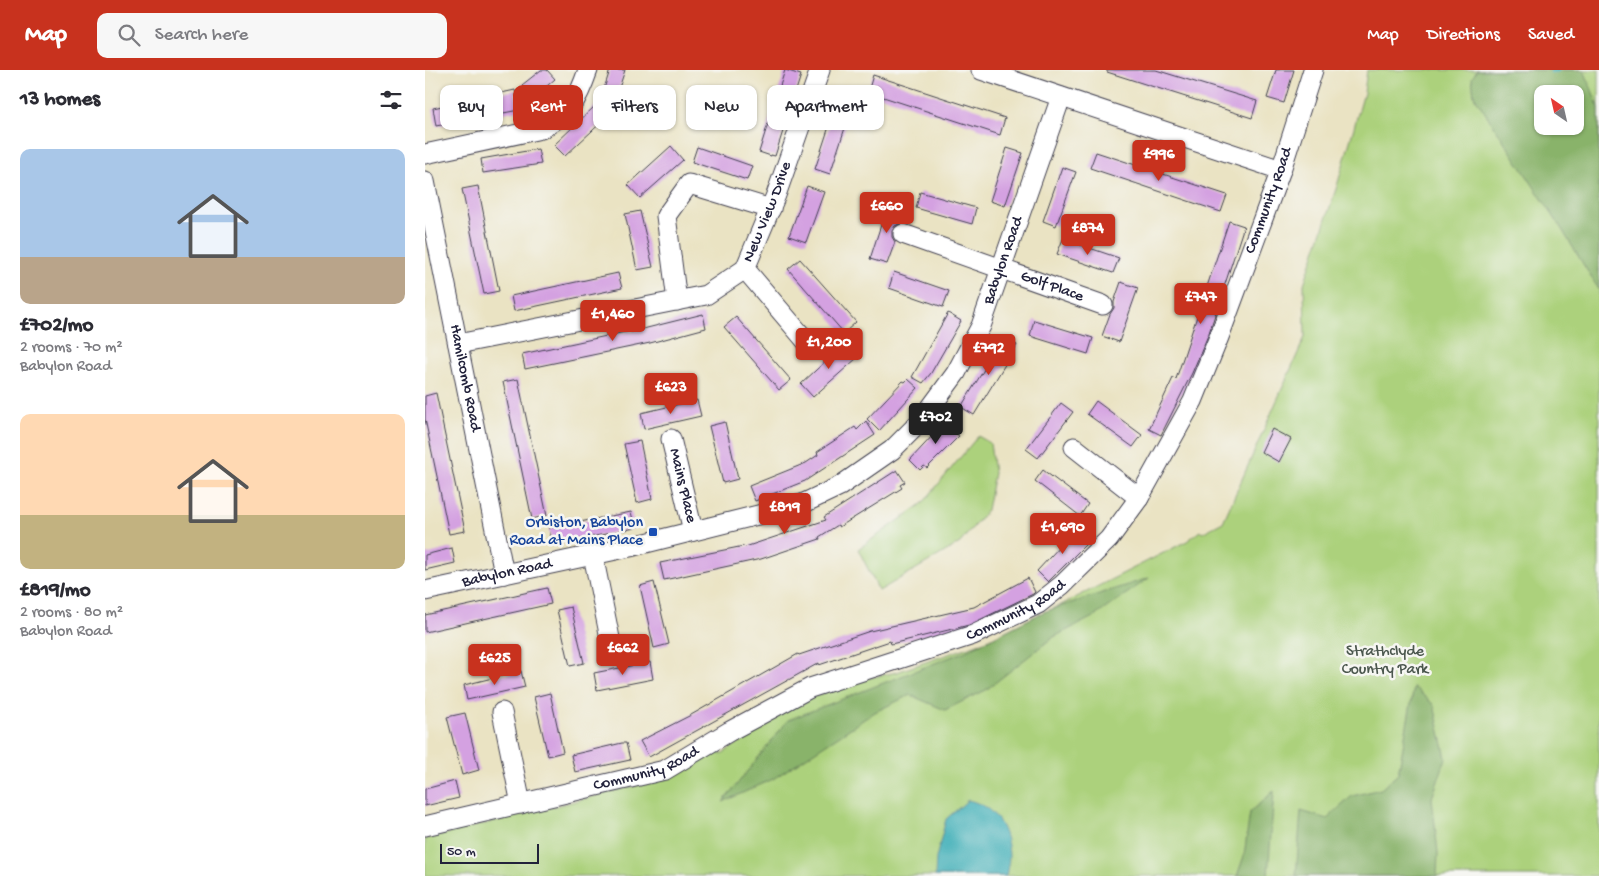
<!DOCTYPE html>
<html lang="en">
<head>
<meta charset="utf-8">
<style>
  body { margin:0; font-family:"Gochi Hand",sans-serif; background:#f7f7f7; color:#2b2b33; height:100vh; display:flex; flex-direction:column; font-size:19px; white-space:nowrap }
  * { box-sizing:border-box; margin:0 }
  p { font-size:16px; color:#7c7c81 }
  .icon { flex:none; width:28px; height:28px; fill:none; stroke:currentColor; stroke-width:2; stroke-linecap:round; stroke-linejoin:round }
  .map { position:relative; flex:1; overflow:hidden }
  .side { display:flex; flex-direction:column; background:#fff; width:425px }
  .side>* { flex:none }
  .banner { position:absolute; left:15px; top:15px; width:475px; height:45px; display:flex; gap:10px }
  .needle { width:32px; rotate:326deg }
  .fabs { position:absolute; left:1109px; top:15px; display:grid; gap:10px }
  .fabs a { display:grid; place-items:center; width:50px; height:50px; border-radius:10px; background:#fff; box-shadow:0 1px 4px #0004; font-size:25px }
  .scale { position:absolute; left:15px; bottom:12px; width:99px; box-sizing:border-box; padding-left:5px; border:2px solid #22223b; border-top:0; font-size:14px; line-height:18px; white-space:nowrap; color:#22223b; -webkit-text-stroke:4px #f6f6f2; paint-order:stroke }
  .price { position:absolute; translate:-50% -42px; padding:0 11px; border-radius:5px; background:#c8321e; color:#fff; font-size:16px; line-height:32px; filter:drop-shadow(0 1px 2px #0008) }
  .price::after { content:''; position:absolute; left:50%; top:30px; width:15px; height:11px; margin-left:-8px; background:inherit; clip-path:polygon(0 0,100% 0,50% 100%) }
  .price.active { background:#222; color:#fff }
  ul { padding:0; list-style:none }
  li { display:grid; align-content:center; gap:10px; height:265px; padding:0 20px }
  li span { display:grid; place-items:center; height:155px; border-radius:10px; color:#555 }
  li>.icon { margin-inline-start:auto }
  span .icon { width:90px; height:90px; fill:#fffc; stroke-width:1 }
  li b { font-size:21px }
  h2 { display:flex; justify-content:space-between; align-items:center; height:60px; padding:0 20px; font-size:21px }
  .pill { padding:0 18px; border-radius:10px; background:#fff; box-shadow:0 1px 4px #0004; font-size:18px; line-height:45px }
  .pill.active { background:#c8321e; color:#fff }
  header { display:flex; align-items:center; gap:30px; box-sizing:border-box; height:70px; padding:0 25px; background:#c8321e; color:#fff }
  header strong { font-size:24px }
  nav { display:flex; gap:28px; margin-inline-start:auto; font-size:18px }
  .search { width:350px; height:45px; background:#f7f7f7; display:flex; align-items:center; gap:12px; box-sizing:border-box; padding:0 18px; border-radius:10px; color:#7c7c81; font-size:19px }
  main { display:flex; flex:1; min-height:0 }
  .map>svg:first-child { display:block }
  .green { fill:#acd17b; stroke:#677a5b; fill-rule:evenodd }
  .forest { fill:#89b36b; stroke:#566a53; fill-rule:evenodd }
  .water { fill:#3daeb7; stroke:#306879 }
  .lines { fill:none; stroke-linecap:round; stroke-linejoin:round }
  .stream { stroke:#3daeb7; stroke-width:4 }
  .building { fill:#d4a1e1 }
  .minor-casing { stroke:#403f4f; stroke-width:21 }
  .minor { stroke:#fff; stroke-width:19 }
  .transit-dot { fill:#1a4fb4; stroke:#f6f6f2; stroke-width:2 }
  .labels { text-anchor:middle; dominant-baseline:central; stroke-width:5; stroke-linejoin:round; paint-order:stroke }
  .street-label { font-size:16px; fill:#22223b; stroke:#f6f6f2 }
  .transit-label { font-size:16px; fill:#164399; stroke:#f6f6f2; text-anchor:end }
  .park-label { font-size:16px; fill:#4b574e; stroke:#f6f6f2 }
</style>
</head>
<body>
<header>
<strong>Map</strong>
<div class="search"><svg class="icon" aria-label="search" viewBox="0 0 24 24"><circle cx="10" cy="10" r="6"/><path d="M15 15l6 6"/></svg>Search here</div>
<nav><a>Map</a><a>Directions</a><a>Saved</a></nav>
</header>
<main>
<section class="side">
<h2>13 homes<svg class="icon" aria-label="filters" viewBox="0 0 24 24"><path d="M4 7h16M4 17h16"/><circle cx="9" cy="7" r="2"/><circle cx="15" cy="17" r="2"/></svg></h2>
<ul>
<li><span style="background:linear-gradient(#a9c7e8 70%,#b9a48a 0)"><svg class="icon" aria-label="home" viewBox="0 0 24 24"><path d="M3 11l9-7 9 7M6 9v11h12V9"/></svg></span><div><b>£702/mo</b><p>2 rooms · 70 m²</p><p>Babylon Road</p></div></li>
<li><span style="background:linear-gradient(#ffd9b3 65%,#c2b280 0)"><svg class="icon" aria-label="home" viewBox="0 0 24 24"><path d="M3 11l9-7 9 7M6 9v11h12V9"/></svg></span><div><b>£819/mo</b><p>2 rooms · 80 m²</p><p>Babylon Road</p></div></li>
</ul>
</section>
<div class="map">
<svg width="1174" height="806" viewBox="0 0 1174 806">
  <rect width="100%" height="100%" fill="#f6f6f2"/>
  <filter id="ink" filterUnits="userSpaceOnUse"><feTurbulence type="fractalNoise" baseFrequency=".02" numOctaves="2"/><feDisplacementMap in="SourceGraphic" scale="10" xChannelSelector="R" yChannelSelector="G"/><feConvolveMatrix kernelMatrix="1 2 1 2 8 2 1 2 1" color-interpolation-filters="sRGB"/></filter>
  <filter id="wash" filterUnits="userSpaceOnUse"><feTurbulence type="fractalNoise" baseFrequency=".0096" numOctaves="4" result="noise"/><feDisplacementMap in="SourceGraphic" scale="20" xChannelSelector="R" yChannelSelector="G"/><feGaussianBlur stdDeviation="1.12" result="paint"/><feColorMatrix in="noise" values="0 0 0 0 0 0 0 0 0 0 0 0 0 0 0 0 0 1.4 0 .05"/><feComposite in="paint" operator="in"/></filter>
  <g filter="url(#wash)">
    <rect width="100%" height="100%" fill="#eae3c3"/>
    <!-- green -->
    <path class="green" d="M942 0H1174V806H0V769L241 708 298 678 295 685 331 662 363 637 426 612 472 602 573 567 762 471 775 461 777 463 798 452 880 267 879 214 912 116 939 23ZM1118 24H1150V56H1118Z
      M553 366 565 373 569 403 562 440 535 473 454 521 433 479 497 434Z"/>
    <!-- forest -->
    <path class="forest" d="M1052 0H1159L1174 38V220L1133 153 1049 26 1047 8ZM1118 24H1150V56H1118Z
      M724 508 670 546 627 568 561 620 520 640 485 625 450 642 348 709 298 732 363 650 541 581 618 542Z
      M989 617 1009 635 1021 688 1007 728 1013 783 1012 806H871L876 741 902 749 927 726 956 719 973 704Z
      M849 721 843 806H812L819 786 825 742Z"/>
    <!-- water -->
    <path class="water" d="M543 730C570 736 583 759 584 786 584 793 582 800 581 806H510L511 788 521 749Z"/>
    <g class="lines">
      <!-- stream -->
      <path class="stream" d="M1127 2 1133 0"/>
    </g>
    <g id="blocks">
      <!-- building -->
      <path class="building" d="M116 0H122L130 9 108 28 97 15Z
        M185 0H200L191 27 178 22Z
        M360 0 376 5 350 86 346 85V86L334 82Z
        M682 0H731L832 31 827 48 682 2Z
        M851 0H869L859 33 842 28Z
        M448 5 580 48 575 65 443 22Z
        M90 20 94 40 11 56 8 38Z
        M416 20 431 24 405 104 390 99Z
        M170 36 181 48 140 86 129 75Z
        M246 76 258 90 215 128 203 115Z
        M272 77 327 96 322 110 267 92Z
        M582 78 598 83 580 136 565 131Z
        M113 79 116 94 58 103 56 89Z
        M671 82 802 125 796 142 665 98Z
        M637 97 651 102 631 156 618 151Z
        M53 116 74 221 59 224 37 119Z
        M382 116 399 122 381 172 364 166Z
        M495 122 551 138 547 154 491 138Z
        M463 133 480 139 476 153 470 156 467 161V167L470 172 462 194 445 189Z
        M215 141 228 197 212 200 200 144Z
        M804 151 819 156 784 263 767 303 736 365 724 359 748 308 751 309Z
        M638 169 694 188 688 203 632 184Z
        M375 189 431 252 419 263 363 199Z
        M469 202 524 221 518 237 464 218Z
        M193 203 197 218 89 241 86 226Z
        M696 212 713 218 694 272 677 266 685 244 689 238V232Z
        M523 243 536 251 506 303 498 313 487 307Z
        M278 244 281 258 225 273 100 299 97 284 205 261 206 262Z
        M311 247 366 310 354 320 299 257Z
        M609 250 668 268 663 284 605 266Z
        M579 267 592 275 549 345 536 337Z
        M419 274 432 288 388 327 376 314Z
        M93 309 122 446 107 449 78 312Z
        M483 309 493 318 454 361 442 349 478 311 480 312Z
        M11 323 40 461 24 464 0 349V326Z
        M272 330 276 346 219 359 216 343Z
        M671 331 717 365 708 377 662 344Z
        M636 333 648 342 613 388 601 379Z
        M524 348 534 358 530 363 534 366 502 398 499 396 495 400 485 390Z
        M441 351 450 365 380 411 330 431 324 416 381 393 393 385 392 382 430 357 432 360Z
        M300 352 313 409 298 413 284 356Z
        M847 359 866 369 854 392 836 382Z
        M215 371 227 429 212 433 199 374Z
        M472 400 480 412 475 415 477 418 414 457 413 455 394 467 395 469 336 489 239 510 235 493 319 476 320 477 401 450 399 447Z
        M618 400 663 434 655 446 610 411Z
        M206 442 210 458 127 475 124 458Z
        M651 459 664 471 623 512 612 501Z
        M27 478 30 493 0 500V485Z
        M603 508 610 522 608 524 544 555 466 574 465 571 394 595V593L224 687 215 671 266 645 373 584 374 585 445 561 549 537Z
        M229 512 244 574 229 578 215 516Z
        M122 518 126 534 0 562V545Z
        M146 537 159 593 145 596 132 540Z
        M225 592 228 609 172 620 169 603Z
        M96 601 100 617 42 630 39 615Z
        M125 623 138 682 123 686 109 627Z
        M40 643 54 700 37 705 22 647Z
        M197 673H201L205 690 150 702 146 685Z
        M30 711 34 728 0 736V719Z"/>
    </g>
  </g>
  <g filter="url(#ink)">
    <use href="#blocks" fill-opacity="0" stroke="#403f4f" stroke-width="1"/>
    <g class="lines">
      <defs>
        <g id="minor">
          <path d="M556 0 856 100"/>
          <path d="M0 84 116 59C146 42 152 32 163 0"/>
          <path id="s1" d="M0 111 79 504"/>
          <path id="s2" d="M478 164 678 235"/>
          <path d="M320 199 387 278"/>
          <path d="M252 231 241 146 264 114 346 139"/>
          <path id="s3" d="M33 274 281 225 320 199 351 125 395 0"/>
          <path id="s4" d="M246 369 268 461"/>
          <path d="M649 377 714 428"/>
          <path d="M168 485 187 578"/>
          <path id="s5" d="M0 521 205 477 377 434 415 416 467 380 495 352 531 303 556 256 636 27"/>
          <path d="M77 642 96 734"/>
          <path id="s6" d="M0 756 240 700 305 661 385 618 548 565 613 534 637 515 684 469 714 428 768 331 794 267 856 100 888 0"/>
        </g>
      </defs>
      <!-- minor casing -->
      <use href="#minor" class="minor-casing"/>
      <!-- minor -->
      <use href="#minor" class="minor"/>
    </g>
  </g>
  <!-- markers -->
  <rect class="transit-dot" x="223" y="457" width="10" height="10" rx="2.5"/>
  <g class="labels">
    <!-- street labels -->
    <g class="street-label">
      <text stroke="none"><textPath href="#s6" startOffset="1129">Community Road</textPath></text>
      <text stroke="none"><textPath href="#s3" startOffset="361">New View Drive</textPath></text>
      <text stroke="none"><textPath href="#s5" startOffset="715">Babylon Road</textPath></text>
      <text stroke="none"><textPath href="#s2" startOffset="158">Golf Place</textPath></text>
      <text stroke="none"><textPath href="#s1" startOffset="201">Hamilcomb Road</textPath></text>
      <text stroke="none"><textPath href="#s4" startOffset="48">Mains Place</textPath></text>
      <text stroke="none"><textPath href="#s5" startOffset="84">Babylon Road</textPath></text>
      <text stroke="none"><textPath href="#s6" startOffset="634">Community Road</textPath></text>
      <text stroke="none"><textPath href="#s6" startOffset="229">Community Road</textPath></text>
    </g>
    <!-- transit labels -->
    <g class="transit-label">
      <text x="218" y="453">Orbiston, Babylon<tspan x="218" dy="18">Road at Mains Place</tspan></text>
    </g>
    <!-- park labels -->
    <g class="park-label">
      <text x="960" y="582">Strathclyde<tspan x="960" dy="18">Country Park</tspan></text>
    </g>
  </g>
</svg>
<div class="fabs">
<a><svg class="needle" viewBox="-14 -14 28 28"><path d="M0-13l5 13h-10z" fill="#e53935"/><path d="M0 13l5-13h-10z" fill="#7c7c81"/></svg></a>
</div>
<div class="scale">50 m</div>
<b class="price" style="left:734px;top:112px">£996</b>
<b class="price" style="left:462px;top:164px">£660</b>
<b class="price" style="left:663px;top:186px">£874</b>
<b class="price" style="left:776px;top:255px">£747</b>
<b class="price" style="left:188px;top:272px">£1,460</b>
<b class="price" style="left:404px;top:300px">£1,200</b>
<b class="price" style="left:564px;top:306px">£792</b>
<b class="price" style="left:246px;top:345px">£623</b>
<b class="price active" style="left:511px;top:375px">£702</b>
<b class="price" style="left:360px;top:465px">£819</b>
<b class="price" style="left:638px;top:485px">£1,690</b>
<b class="price" style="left:198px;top:606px">£662</b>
<b class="price" style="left:70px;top:616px">£625</b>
<div class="banner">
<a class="pill">Buy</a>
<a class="pill active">Rent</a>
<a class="pill">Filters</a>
<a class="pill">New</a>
<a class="pill">Apartment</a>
</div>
</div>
</main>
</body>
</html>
